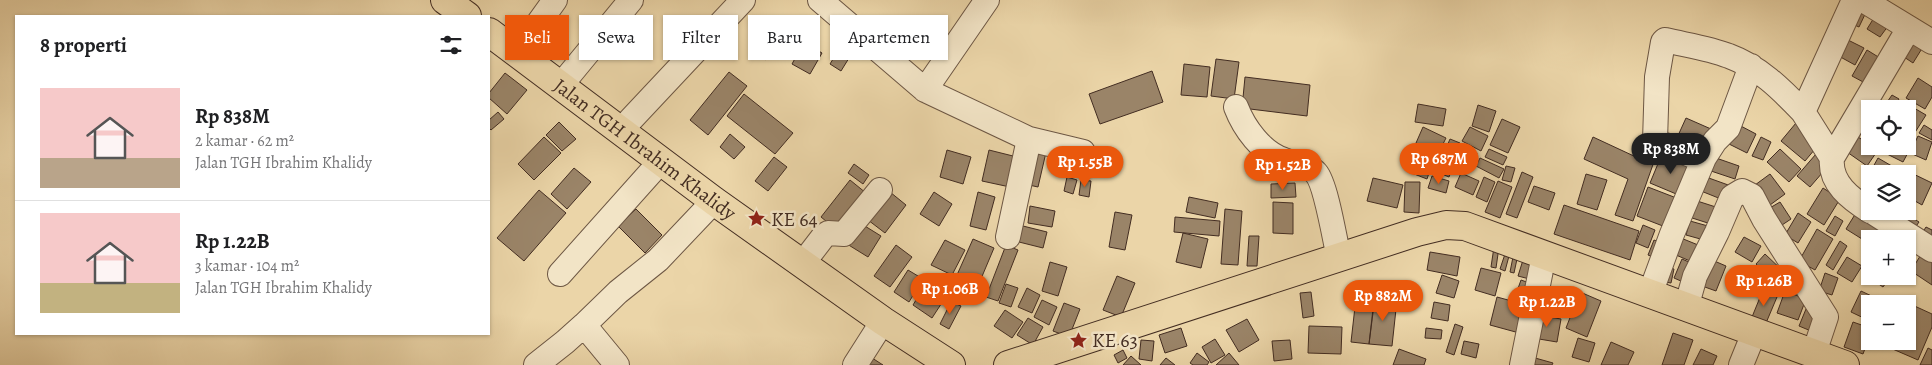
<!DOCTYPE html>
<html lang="id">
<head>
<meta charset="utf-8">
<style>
  body { margin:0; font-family:Alegreya,serif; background:#f2f2f2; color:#202124; height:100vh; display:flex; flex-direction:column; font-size:19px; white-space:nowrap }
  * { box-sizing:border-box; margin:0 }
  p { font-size:16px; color:#757577 }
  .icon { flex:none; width:28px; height:28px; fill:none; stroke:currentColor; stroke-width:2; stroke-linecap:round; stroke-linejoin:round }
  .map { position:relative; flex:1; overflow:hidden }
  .sheet { position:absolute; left:15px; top:15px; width:475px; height:320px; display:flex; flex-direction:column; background:#fff; border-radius:0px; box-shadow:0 1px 4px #0004 }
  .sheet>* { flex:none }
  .top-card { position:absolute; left:505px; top:15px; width:475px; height:45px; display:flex; gap:10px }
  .fabs { position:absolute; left:1861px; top:100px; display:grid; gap:10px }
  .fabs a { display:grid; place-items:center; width:55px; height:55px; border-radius:0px; background:#fff; box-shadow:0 1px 4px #0004; font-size:25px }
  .price { position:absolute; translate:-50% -42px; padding:0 11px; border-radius:18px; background:#ea580c; color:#fff; font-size:16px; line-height:32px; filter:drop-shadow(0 1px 2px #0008) }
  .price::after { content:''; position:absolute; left:50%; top:30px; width:15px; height:11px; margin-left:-8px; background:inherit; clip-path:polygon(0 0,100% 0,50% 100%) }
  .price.active { background:#222; color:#fff }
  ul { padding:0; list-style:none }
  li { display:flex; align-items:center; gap:15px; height:125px; padding:0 25px }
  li+li { border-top:1px solid #e0e0e0 }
  li span { display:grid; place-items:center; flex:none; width:140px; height:100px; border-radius:0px; color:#555 }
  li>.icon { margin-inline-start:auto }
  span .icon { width:60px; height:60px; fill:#fffc; stroke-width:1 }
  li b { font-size:21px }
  h2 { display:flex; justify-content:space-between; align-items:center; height:60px; padding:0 25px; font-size:21px }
  .pill { padding:0 18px; border-radius:0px; background:#fff; box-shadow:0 1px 4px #0004; font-size:18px; line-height:45px }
  .pill.active { background:#ea580c; color:#fff }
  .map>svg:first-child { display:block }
  .building { fill:#9a8468; stroke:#432d22 }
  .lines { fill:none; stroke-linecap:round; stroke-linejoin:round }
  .minor-casing { stroke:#6d5744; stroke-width:26 }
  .major-casing { stroke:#432d22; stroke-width:30 }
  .minor { stroke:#f2e4c6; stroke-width:24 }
  .major { stroke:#ebd5a8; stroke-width:28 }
  .labels { text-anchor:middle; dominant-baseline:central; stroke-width:5; stroke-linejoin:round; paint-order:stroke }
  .street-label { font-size:20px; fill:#432d22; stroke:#f2e4c6 }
  .poi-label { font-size:20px; fill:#432d22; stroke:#f2e4c6; text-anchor:start }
</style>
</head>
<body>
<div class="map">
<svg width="1932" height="365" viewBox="0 0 1932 365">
  <rect width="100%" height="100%" fill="#ebd5a8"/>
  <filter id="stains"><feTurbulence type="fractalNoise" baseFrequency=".004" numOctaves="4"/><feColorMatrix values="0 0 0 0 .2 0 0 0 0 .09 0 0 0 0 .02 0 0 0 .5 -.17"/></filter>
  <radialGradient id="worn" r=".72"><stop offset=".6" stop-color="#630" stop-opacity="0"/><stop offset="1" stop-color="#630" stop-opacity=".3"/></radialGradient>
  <!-- building -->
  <path class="building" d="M1868 8 1859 27 1848 22Z
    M1877 13 1891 22 1880 37 1867 29Z
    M765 29 781 46 765 60 750 42Z
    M1911 33 1926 42 1913 63 1898 53Z
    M1844 38 1864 48 1855 65 1835 54Z
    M804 42 822 53 810 74 792 64Z
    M1867 50 1880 58 1865 83 1852 76Z
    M838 51 849 58 841 71 830 64Z
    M1216 59 1239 62 1234 99 1211 96Z
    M1184 64 1210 67 1207 97 1181 95Z
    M1152 71 1163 102 1100 124 1089 94Z
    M729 72 747 86 708 135 690 120Z
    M505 73 527 90 507 114 489 98V93Z
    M1245 77 1310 85 1307 116 1242 108Z
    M1918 78 1932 87V97L1925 109 1906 98Z
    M744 94 793 133 775 154 727 116Z
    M1892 95 1899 99 1893 109 1885 105Z
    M1902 101 1926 115 1914 134 1908 130V109H1897Z
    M1418 104 1446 109 1443 126 1415 122Z
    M1478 105 1496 111 1489 132 1472 126Z
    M498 112 504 119 491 130 489 128V120Z
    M1686 118 1711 129 1701 151 1676 140Z
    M1502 119 1520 127 1508 153 1490 145Z
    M559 122 576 139 562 151 546 135Z
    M1796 123 1820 143 1805 161 1781 141Z
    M1737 124 1756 134 1747 153 1727 143Z
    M1924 125 1932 130V140L1919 133Z
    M1423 127 1446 138 1438 154 1416 143Z
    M1470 127 1488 136 1481 151 1462 141Z
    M730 134 745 147 734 159 720 147Z
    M1918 136 1932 142 1926 160 1910 153Z
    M544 137 561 153 534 180 518 164Z
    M1593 137 1636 157 1638 150 1656 156 1633 221 1615 215 1628 179 1584 159Z
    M1761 137 1771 142 1763 160 1752 156Z
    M1858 137 1878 150 1867 166 1847 152Z
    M1450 139 1460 143 1454 159 1443 156Z
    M1037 146 1047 148 1038 187 1029 185Z
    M1883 146H1908L1911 147 1903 162 1881 151Z
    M1465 148 1477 153 1470 170 1458 165Z
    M1489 149 1507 157 1503 165 1485 157Z
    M1780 149 1801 169 1789 182 1767 162Z
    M947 150 971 157 963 184 940 177Z
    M989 150 1017 157 1010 187 982 181Z
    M1416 151 1434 158 1427 179 1409 172Z
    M1662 154 1693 167 1681 196 1650 183Z
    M1816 154 1829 165 1810 187 1797 176Z
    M774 157 787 167 768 191 755 181Z
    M1439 157 1454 164 1449 177 1434 171Z
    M1480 158 1504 169 1499 178 1476 166Z
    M1716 158 1739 166 1735 179 1711 171Z
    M1878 158 1897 169 1894 174H1870V177L1868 176Z
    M854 164 869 175 863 184 848 173Z
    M1506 166 1515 168 1511 182 1502 180Z
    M574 168 591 182 567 209 551 194Z
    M1901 168 1932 183 1922 205 1908 197V174H1898Z
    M1522 172 1533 177 1517 218 1506 214Z
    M1461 173 1479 181 1473 195 1455 187Z
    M1586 174 1607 180 1597 210 1577 204Z
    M1770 174 1785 194 1770 205 1755 185Z
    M1432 176 1449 181 1446 193 1428 188Z
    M1067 177 1077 180 1073 194 1064 191Z
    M1484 177 1495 182 1487 202 1476 197Z
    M1706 177 1731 186 1726 201 1701 191Z
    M1373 178 1403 185 1397 208 1367 201Z
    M850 180 866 193 837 230 821 217Z
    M1081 180 1091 181 1089 197 1079 195Z
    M1498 181 1512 187 1500 218 1485 212Z
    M1405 182H1420L1419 213 1404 212Z
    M1295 183 1296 197 1271 198V184Z
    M1534 186 1555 193 1549 210 1528 202Z
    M1648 187 1679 199 1668 228 1637 216Z
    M1823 188 1840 199 1824 225 1807 214Z
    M539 190 566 213 524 261 497 238Z
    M890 192 906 205 885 233 868 220Z
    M934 192 952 204 939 226 920 214Z
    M978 192 995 197 986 230 970 226Z
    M1189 197 1218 203 1215 218 1186 212Z
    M1691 199 1722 209 1717 226 1686 216Z
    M1273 202 1293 203V234L1273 233Z
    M1780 202 1791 219 1779 227 1768 209Z
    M1564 205 1639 231 1630 260 1554 234Z
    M1030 206 1055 211 1052 227 1028 223Z
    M1859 208 1886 224 1878 239H1870V244L1846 229Z
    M636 209 662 235 645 253 618 226Z
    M1225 209 1242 211 1238 265 1221 264Z
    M1115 212 1132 215 1125 250 1109 247Z
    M1798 213 1811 222 1798 243 1785 235Z
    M1908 215 1919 222 1912 232 1901 225Z
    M1835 216 1843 221 1835 236 1826 231Z
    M1175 217 1220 221 1219 236 1174 232Z
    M1690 221 1708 226 1704 240 1686 235Z
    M860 223 881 236 868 257 847 244Z
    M1019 225 1047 232 1043 248 1015 241Z
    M1643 225 1655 230 1648 248 1636 243Z
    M1926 227 1932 230V241L1919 238Z
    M1897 228 1922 247 1909 264 1908 239H1888Z
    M1817 229 1833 239 1815 270 1799 261Z
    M1183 233 1208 239 1201 268 1176 262Z
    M1249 236H1259L1257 266H1247Z
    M1676 236 1703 247 1697 264 1669 252Z
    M1744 237 1761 246 1752 262 1735 252Z
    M973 239 994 248 975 293 953 284Z
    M945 240 965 250 952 275 931 265Z
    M1654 240 1664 244 1658 259 1648 255Z
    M1840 241 1847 246 1833 270 1826 265Z
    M896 245 912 257 890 287 874 276Z
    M1006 245 1018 250 998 301 986 297Z
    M1494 247H1499L1496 268 1491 267Z
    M1925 248 1932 253V285L1911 271Z
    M1430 252 1460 257 1457 276 1427 270Z
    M1505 254 1509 256 1505 271 1500 269Z
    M1765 254 1784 272 1775 282 1756 264Z
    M1513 257 1517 259 1514 273 1510 272Z
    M1847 257 1862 266 1852 282 1837 273Z
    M1682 259 1698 266 1690 285 1674 278Z
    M1523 260 1541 266 1537 281 1518 276Z
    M1712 260 1726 266 1716 291 1702 286Z
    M1050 262 1067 267 1058 296 1042 291Z
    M1663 266 1674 269 1671 283 1659 281Z
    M1870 266V276H1891L1883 287 1864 274Z
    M1481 268 1501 273 1495 296 1475 290Z
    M908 270 923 279 909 302 894 292Z
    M1825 273 1838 278 1832 295 1819 291Z
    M1442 275 1459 281 1454 298 1436 293Z
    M1117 276 1135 283 1121 317 1103 310Z
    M1521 280 1535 285 1530 301 1515 297Z
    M1006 284 1018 288 1011 307 999 303Z
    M925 285 945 298 932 318 913 305Z
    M1027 288 1040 295 1032 313 1018 307Z
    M1763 290 1777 297 1766 323 1752 317Z
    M1785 291 1806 299 1798 320 1777 313Z
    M1861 291 1880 300 1879 304H1870V321L1851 312Z
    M1311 292 1314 316 1303 318 1300 293Z
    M1580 292 1601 301 1587 337 1566 328Z
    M1375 297 1397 300 1392 346 1369 344Z
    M1497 297 1530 306 1523 334 1490 325Z
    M1356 298 1374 300 1369 344 1351 342Z
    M1042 300 1057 307 1049 325 1034 317Z
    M951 302 961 306 949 329 940 324Z
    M1434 302 1450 305 1448 321 1431 318Z
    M1064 303 1080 309 1069 337 1053 331Z
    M1908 303 1932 314V327L1918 360 1888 347 1891 341H1908Z
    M1806 309 1819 314 1811 331 1799 326Z
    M1005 310 1023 322 1012 338 994 326Z
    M1537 315 1561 319 1557 342 1533 338Z
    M1028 318 1043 327 1033 345 1017 335Z
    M1247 319 1259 340 1239 352 1226 330Z
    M1853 322 1870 328V335L1863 354 1844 347Z
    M1455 324 1463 327 1454 355 1446 352Z
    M1309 326 1342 327 1341 354 1308 353Z
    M1181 328 1187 346 1165 353 1159 335Z
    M1426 328 1442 330 1441 339 1425 338Z
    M1673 333 1693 340 1684 365H1662Z
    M1578 338 1595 343 1589 362 1572 357Z
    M1215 339 1225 355 1211 363 1202 347Z
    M1141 340 1154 341 1152 361 1139 359Z
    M1290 340 1292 359 1274 361 1272 341Z
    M1464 341 1479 344 1476 358 1461 354Z
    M1611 342 1634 352 1628 365H1601Z
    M1928 348 1932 350V365H1920Z
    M1399 349 1426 359 1424 365H1393Z
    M1701 349 1717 356 1713 365H1693Z
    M1123 350 1127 358 1118 363 1114 355Z
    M1197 353 1209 362 1207 365H1193L1190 363Z
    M1229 353 1239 365H1216Z
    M869 356 883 365H863Z
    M1131 356 1141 365H1123Z
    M1528 356 1553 363 1552 365H1536L1527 362Z
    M1166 358 1175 365H1160Z"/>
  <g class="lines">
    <defs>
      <path id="minor" d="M820 0 925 90 1029 139 1008 237
        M1863 0 1932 42
        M517 53 555 0
        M561 85 631 0
        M925 90 987 0
        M1236 107C1244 128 1262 153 1284 160 1294 164 1309 165 1316 173 1326 184 1335 241 1339 258
        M621 130 743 0
        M1029 139 1083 152
        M1832 158 1803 112 1854 0
        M1701 159 1655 141 1657 77 1663 42 1665 40C1686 45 1709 48 1729 56 1759 67 1781 89 1803 112
        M1870 211C1851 199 1829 183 1832 158L1909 28
        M1871 211 1932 250
        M803 263 823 237 828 233 844 234 880 190
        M560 274 661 161
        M1650 294 1672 234 1704 158 1715 141 1728 128 1751 66
        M1686 308 1695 276 1717 232 1732 197 1742 191 1752 196 1764 219 1826 317 1814 353
        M536 365 565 342 584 325
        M617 365 584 325 618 292 658 260 714 201
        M855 365 883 321
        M1522 365 1544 255
        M1741 365 1754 333"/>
      <g id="major">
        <path d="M445 0 467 16"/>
        <path id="s1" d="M489 32 714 201 883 321 951 365"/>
        <path d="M1008 365 1417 232 1446 225 1465 226 1845 365"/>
      </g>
    </defs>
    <!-- minor casing -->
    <use href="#minor" class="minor-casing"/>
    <!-- major casing -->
    <use href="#major" class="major-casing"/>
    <!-- minor -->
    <use href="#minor" class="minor"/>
    <!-- major -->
    <use href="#major" class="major"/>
  </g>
  <!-- icons -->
  <defs>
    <symbol id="sight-bare" viewBox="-9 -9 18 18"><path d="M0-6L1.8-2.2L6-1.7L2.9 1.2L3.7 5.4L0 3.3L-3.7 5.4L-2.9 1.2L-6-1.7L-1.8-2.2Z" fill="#8f2418" stroke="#f2e4c6" stroke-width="2.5" paint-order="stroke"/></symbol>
  </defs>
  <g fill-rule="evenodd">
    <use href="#sight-bare" x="744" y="206" width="25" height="25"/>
    <use href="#sight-bare" x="1066" y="328" width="25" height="25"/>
  </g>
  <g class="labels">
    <!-- street labels -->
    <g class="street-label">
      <text stroke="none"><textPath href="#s1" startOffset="195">Jalan TGH Ibrahim Khalidy</textPath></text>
    </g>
    <!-- poi labels -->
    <g class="poi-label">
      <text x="771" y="219">KE 64</text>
      <text x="1092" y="340">KE 63</text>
    </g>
  </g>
  <rect width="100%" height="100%" filter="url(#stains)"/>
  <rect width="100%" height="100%" fill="url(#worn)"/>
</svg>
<div class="fabs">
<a><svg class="icon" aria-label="locate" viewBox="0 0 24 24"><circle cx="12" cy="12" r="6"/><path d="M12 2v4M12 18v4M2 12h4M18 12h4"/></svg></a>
<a><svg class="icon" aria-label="layers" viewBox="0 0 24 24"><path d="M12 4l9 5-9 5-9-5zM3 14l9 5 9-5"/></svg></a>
<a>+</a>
<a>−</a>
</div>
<b class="price active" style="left:1671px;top:175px">Rp 838M</b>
<b class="price" style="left:1439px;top:185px">Rp 687M</b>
<b class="price" style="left:1085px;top:188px">Rp 1.55B</b>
<b class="price" style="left:1283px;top:191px">Rp 1.52B</b>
<b class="price" style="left:1764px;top:307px">Rp 1.26B</b>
<b class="price" style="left:950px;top:315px">Rp 1.06B</b>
<b class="price" style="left:1383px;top:322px">Rp 882M</b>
<b class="price" style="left:1547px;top:328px">Rp 1.22B</b>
<div class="top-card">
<a class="pill active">Beli</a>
<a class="pill">Sewa</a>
<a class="pill">Filter</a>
<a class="pill">Baru</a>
<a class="pill">Apartemen</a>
</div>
<section class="sheet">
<h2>8 properti<svg class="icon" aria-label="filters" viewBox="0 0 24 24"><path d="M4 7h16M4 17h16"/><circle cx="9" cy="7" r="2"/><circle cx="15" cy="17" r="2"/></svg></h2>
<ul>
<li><span style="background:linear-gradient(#f6c9c9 70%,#b9a48a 0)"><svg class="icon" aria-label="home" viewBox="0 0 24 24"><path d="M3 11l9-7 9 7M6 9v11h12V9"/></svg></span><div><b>Rp 838M</b><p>2 kamar · 62 m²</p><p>Jalan TGH Ibrahim Khalidy</p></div></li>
<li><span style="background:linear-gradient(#f6c9c9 70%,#c2b280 0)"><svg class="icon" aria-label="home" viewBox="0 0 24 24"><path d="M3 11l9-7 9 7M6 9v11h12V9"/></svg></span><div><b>Rp 1.22B</b><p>3 kamar · 104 m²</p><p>Jalan TGH Ibrahim Khalidy</p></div></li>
</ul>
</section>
</div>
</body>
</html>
